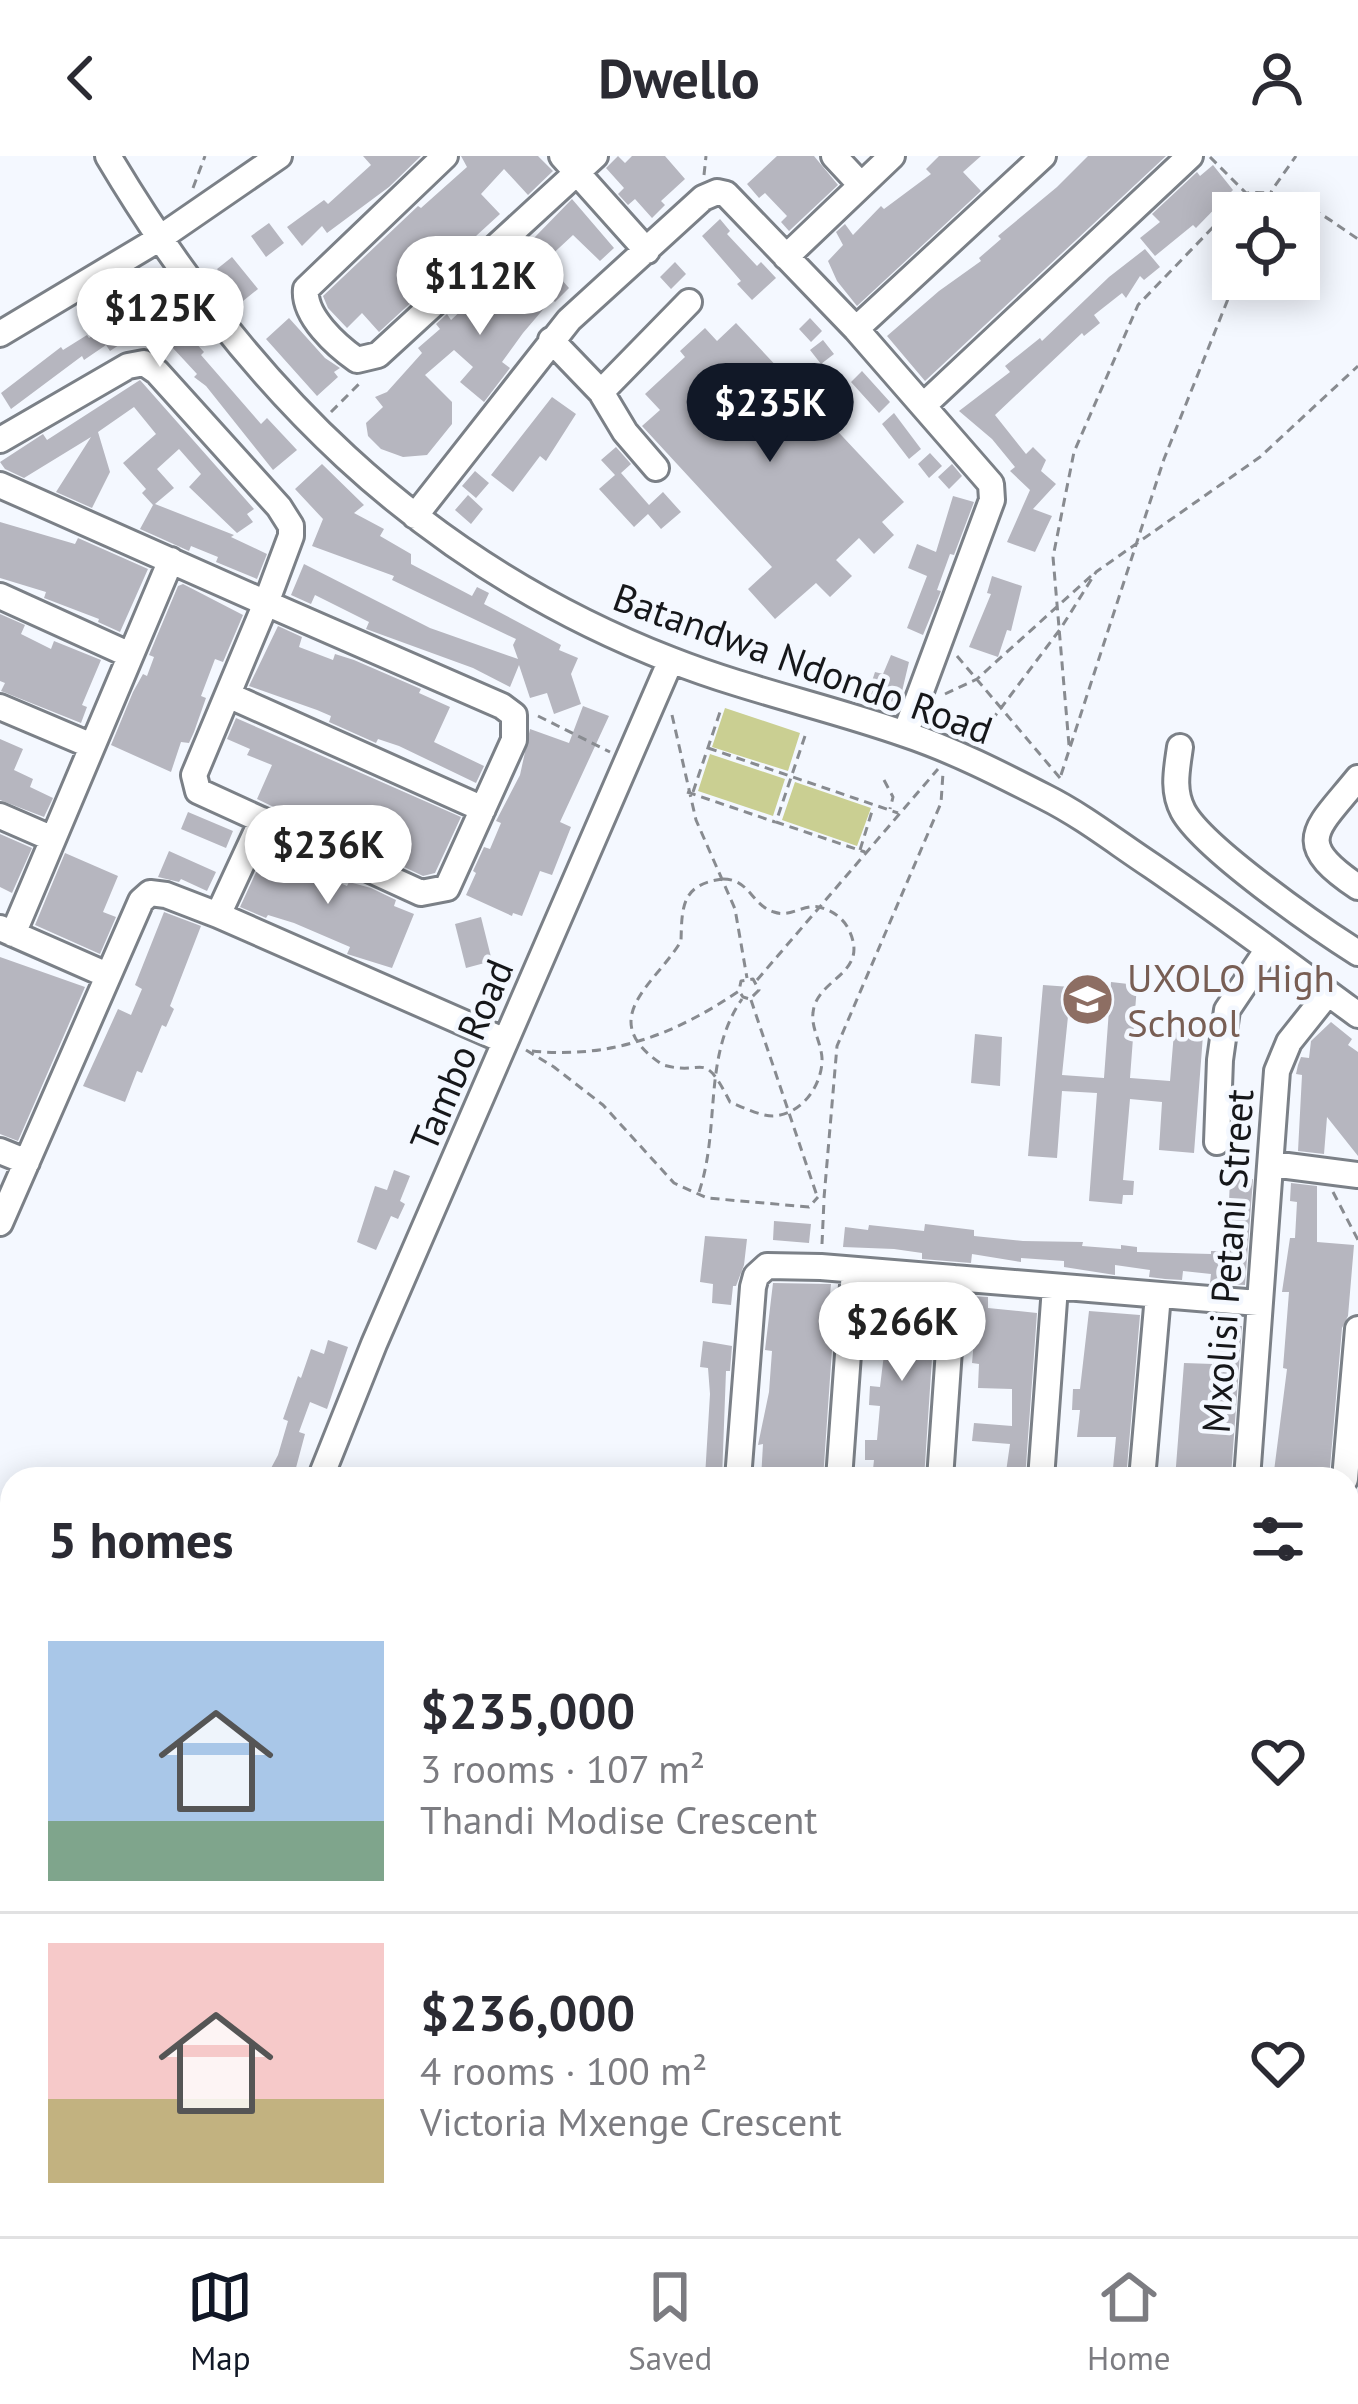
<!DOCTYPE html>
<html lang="en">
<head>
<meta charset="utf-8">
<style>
  body { margin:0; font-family:"PT Sans",sans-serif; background:#f2f2f3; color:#2b2b33; height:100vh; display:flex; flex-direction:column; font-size:45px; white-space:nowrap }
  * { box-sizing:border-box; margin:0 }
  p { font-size:39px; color:#7c7c81 }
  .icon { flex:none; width:66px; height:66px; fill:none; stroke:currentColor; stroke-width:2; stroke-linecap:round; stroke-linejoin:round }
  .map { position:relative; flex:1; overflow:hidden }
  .panel { position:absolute; left:0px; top:1311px; width:1359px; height:771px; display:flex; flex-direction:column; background:#fff; border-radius:36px 36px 0 0; box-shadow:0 6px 30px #0003 }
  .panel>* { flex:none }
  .buttons { position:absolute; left:1212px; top:36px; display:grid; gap:24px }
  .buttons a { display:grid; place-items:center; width:108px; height:108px; border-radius:0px; background:#fff; box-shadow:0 6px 30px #0003; font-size:60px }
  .price { position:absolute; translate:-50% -102px; padding:0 27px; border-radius:42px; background:#fff; color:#222; font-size:39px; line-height:78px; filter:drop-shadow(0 3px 6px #0008) }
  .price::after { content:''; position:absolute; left:50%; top:72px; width:36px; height:27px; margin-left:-18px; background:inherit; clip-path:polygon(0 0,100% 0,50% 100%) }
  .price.current { background:#111827; color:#fff }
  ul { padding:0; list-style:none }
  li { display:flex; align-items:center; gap:36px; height:300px; padding:0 48px }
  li+li { border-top:3px solid #e1e1e2 }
  li span { display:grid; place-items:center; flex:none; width:336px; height:240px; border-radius:0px; color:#555 }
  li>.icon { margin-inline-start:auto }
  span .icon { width:144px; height:144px; fill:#fffc; stroke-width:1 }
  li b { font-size:51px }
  h2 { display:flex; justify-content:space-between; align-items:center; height:144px; padding:0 48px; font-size:51px }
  header { display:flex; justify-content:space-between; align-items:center; height:156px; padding:0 48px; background:#fff; font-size:54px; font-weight:600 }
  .dock { display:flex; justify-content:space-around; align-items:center; height:168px; border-top:3px solid #e1e1e2; background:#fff; font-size:33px; color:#7c7c81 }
  .dock a { display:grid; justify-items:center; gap:6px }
  .dock .current { color:#111827 }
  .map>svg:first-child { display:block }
  .pitch { fill:#cacf92 }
  .building { fill:#b6b6bf }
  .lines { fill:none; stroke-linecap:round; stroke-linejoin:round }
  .minor-casing { stroke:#7b8087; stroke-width:30 }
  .path { stroke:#888b90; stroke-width:3; stroke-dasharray:9 6; stroke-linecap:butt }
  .minor { stroke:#fff; stroke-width:24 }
  .labels { text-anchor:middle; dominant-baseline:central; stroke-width:9; stroke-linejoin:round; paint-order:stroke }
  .street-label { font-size:39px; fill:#16171a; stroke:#f4f8ff }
  .education-label { font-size:39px; fill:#785e54; stroke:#f4f8ff; text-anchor:start }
</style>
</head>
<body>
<header><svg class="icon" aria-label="back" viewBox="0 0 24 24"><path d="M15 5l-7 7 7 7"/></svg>Dwello<svg class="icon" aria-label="person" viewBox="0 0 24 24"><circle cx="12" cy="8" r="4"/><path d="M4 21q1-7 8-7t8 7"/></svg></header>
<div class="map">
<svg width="1358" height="2080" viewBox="0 0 1358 2080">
  <rect width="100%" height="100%" fill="#f4f8ff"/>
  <!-- pitch -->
  <path class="pitch" d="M725 552 800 577 788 615 712 591Z
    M710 598 785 623 773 660 698 635Z
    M795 626 871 652 857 690 782 664Z"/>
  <!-- building -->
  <path class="building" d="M363 0H421L389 31 327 77 322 70 302 90 287 71 324 44 328 48 371 9Z
    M461 0H538L553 15 528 39 504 13 481 38 500 58 464 91 467 95 453 108 447 102 424 124 429 130 379 176 362 157 347 172 328 152 323 140 418 50 421 52 467 11Z
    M618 0 625 7 632 0H665L685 23 661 45 665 49 652 62 635 43 628 49 618 38 624 32 606 12Z
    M777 0H814L838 29 789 75 781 66 787 60 765 37 759 42 747 28Z
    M939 0H981L963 16 981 35 857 150 837 125 828 105 843 89 836 76 845 68 853 79 881 50 884 53 931 18 926 13Z
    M1088 0H1166L925 225 887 180 939 135 981 105 979 102 1001 83 998 80 1057 31Z
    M1213 9 1233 34 1196 72 1193 69 1155 100 1140 82 1160 66 1152 58 1197 16 1200 20Z
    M572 43 614 92 600 105 573 79 545 105 569 132 555 146 552 143 523 177 502 206 510 212 484 246 460 226 473 211 454 194 425 219 452 246V268L427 299 403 301 381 293 368 280 366 267 383 251 375 241 387 236 422 197 418 192 440 173 436 168 447 158 451 164 481 136 477 131 492 117 496 121Z
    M720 63 730 75 727 78 757 110 761 106 776 122 752 144 737 128 741 125 702 80Z
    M269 67 284 87 266 101 251 80Z
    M1145 93 1160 111 1144 124 1140 120 1126 142 1122 137 1094 159 1100 167 1084 180 1082 177 995 259 1026 298 1033 291 1046 304 1041 315 1056 328 1033 353 1052 360 1035 396 1007 386 1030 334 1010 315 1015 311 992 283 959 255 1010 216 1005 210 1040 182 1042 185 1109 121Z
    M232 101 258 133 243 145 217 113Z
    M675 106 686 118 671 133 660 121Z
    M154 133H170L171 152 189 150 181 157 184 174 204 196 201 199 261 268 267 262 297 294 273 314 206 230 194 221 197 218 172 191 166 192 162 171 146 183 140 175 110 195 106 189 84 204 82 200 11 253 1 237 61 191 63 194 87 179 89 182 112 167 114 171 155 140Z
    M289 162 325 202 340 212 334 216 338 221 317 240 266 183Z
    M810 162 822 175 811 186 799 173Z
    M736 167 904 346 882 366 894 379 874 398 859 382 836 404 852 420 830 441 816 427 775 463 748 433 772 411 642 270 660 254 645 238 685 201 680 195 705 172 717 185Z
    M823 184 834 198 821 208 810 194Z
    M862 215 890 246 879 257 851 226Z
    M140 224 254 353 247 358 253 366 237 377 189 331 201 318 179 293 157 313 174 332 155 348 234 379 231 381 267 398 257 423 216 406 218 401 191 390 189 395 140 373 153 349 142 337 146 333 123 307 156 278 134 251 98 276 110 316 92 352 56 336 91 281 24 322 5 313 0 306 43 278 47 284Z
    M552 241 576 258 546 305 540 300 513 336 491 319Z
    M894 257 921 293 909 303 882 268Z
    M616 291 631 308 621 317 649 349 663 336 681 356 661 373 648 358 634 371 599 333 615 319 601 304Z
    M930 297 942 310 929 322 918 308Z
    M322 308 364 349 354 357 384 373 380 380 411 398V408L472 440 477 431 489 437 484 448 561 489 559 494 578 502 571 518 581 548 554 558 547 537 530 542 519 509 510 531 473 512 366 473 369 466 315 439 311 448 291 439 304 408 430 472 518 503 513 489 516 483 392 424 394 420 312 390 323 363 295 333Z
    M952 308 962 320 949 333 938 321Z
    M475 315 489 327 476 342 462 330Z
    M468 339 483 353 471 368 455 354Z
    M953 340 974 346 954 399 950 398 937 434 941 435 923 479 907 472 927 420 908 412 917 388 936 396Z
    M0 366 75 388 78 382 148 413 120 476 98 466 99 463 44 442 46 436 0 422Z
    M992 420 1022 430 1011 475 1007 474 998 501 969 491 991 438 987 437Z
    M183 428 243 459 223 506 215 503 201 540 206 542 194 576 189 587 181 586 171 616 111 589 133 536 143 518 147 520 154 501 149 499 178 430Z
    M0 458 25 469 21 478 51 493 54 485 101 504 82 549 87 551 81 567 1 535 5 527 0 525Z
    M278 470 302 481 299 491 333 504 335 498 354 504 421 533 419 537 450 551 434 586 484 610 476 627 399 590 378 583 376 587 329 566 331 560 317 554 249 530Z
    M891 499 909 506 899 548 868 537 875 516 883 518Z
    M583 550 609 560 560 666 571 671 552 719 540 715 522 760 513 757 512 760 466 739 476 717 473 715 484 691 490 693 501 667 496 665 520 619 530 573 569 587Z
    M236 562 461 661 435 717 423 720 356 688 358 683 306 663 305 666 257 643 272 609 247 599 250 593 227 583Z
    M0 583 23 593 14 614 33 623 30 631 53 642 44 661 0 644Z
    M188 656 233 675 226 692 181 673Z
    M0 678 32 692 12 737 0 731Z
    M270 686 296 698 292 706 347 730 349 726 371 732 396 744 394 750 414 758 392 812 347 798 350 791 294 767 268 759 266 762 240 751Z
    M169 695 216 716 207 735 181 723 179 726 158 721Z
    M65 697 118 720 103 756 116 761 100 798 35 769Z
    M164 756 201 770 170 850 174 853 166 871 162 869 142 917 137 915 125 946 83 930 118 853 131 859 142 833 135 829Z
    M481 761 492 805 466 812 455 768Z
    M0 801 85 831 18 985 0 978Z
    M1111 826 1137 829 1130 922 1170 925 1174 876 1203 879 1194 997 1159 994 1162 946 1130 943 1123 1024 1134 1025 1133 1039H1123L1122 1048 1089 1045 1097 937 1062 935 1057 1002 1028 1000 1043 829 1071 831 1062 919 1104 922Z
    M1331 866 1352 883 1348 889 1358 896V1000L1327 961 1324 998 1298 995 1302 919 1296 918 1298 909 1301 901 1309 902 1311 885Z
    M975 878 1002 881 1000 930 971 927Z
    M394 1014 410 1020 400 1045 405 1048 398 1063 391 1060 376 1094 357 1086 375 1030 387 1034Z
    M1230 1022 1253 1023 1245 1129 1210 1127 1211 1118 1183 1115 1182 1124 1165 1123 1149 1121 1150 1114 1115 1109V1119L1064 1111V1105L1021 1102V1106L972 1098 971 1107 922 1103V1097L894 1093 843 1091 845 1071 868 1074 869 1069 924 1075 925 1068 974 1074V1080L1023 1085 1083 1086 1082 1090 1121 1093V1089L1137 1091V1096L1211 1098V1095H1227Z
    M1291 1027 1317 1030V1086L1354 1089 1348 1160 1342 1172 1329 1323H1273L1287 1213 1283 1212 1289 1136H1282L1290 1082H1295L1297 1046 1290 1045Z
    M774 1065 811 1068 809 1087 773 1084Z
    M705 1080 747 1083 744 1109 736 1130H733L731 1149 712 1147 713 1128 700 1126Z
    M773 1127 831 1128 829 1150H835L823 1323H761L763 1288 758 1289 769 1236 772 1195 765 1194Z
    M893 1133 936 1137 934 1165H929L925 1201 932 1202 924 1323H872L874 1304H865V1284H877L880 1250 869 1249 870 1230 880 1231 885 1190 870 1187 874 1160 867 1159 869 1140 892 1143Z
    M969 1140 988 1141V1152L1037 1157 1025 1323H1005L1010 1288 972 1285 974 1267 1012 1270V1233L978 1232 979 1208 972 1207 975 1173 967 1172Z
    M1089 1155 1140 1159 1126 1323H1112L1116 1281H1077L1080 1254H1072L1073 1233H1080Z
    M1227 1170H1242L1231 1320 1193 1316 1192 1323H1175L1184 1207 1213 1208 1215 1193 1227 1194Z
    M328 1184 348 1191 327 1253 310 1246 299 1276 305 1278 293 1323 269 1316 278 1299 288 1265 283 1263 298 1220 301 1222 311 1193 324 1198Z
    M703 1185 732 1190 730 1215H726L722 1322 705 1321 710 1238 708 1212 700 1211Z"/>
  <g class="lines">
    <defs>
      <path id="minor" d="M108 0C244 229 419 406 671 504 747 534 828 551 905 578 953 594 1000 618 1045 641 1083 660 1117 687 1152 710 1222 758 1290 809 1358 859
        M445 0 306 133C303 160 337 190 357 204L378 199 595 0
        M562 0 647 95
        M834 0 861 29
        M786 101 892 0
        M856 173 1043 0
        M0 178 157 84 279 0
        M551 184 601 236 625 276 656 312
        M601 236 689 146
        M924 249 1190 0
        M0 284 128 210 144 207 157 216 279 351 291 370V380L266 447 0 329
        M415 360 569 164 703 42 717 36 726 38 856 173 991 328 992 344 905 578
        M0 440 130 499
        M266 447 502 550 514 559V584L447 732 421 737 198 635 194 619Z
        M228 539 483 653
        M0 551 92 590
        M1180 591C1177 613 1172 634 1183 655 1203 692 1318 772 1358 797
        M1358 622C1316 674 1291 686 1358 731
        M0 660 53 683
        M218 759 262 664
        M0 772 107 819
        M13 778 171 404
        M1217 986 1220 904 1227 854 1268 793
        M0 995 27 1006
        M1272 1008 1358 1019
        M0 1067 141 745 150 737 166 739 218 759 505 885
        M320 1323 374 1188 671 504
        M738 1323 753 1131 756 1120 767 1110 821 1111 1258 1147
        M839 1323 854 1115
        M940 1323 954 1122
        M1041 1323 1055 1131
        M1142 1323 1158 1139
        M1247 1323 1277 915 1289 886 1328 837
        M1345 1323 1358 1173
        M1347 1541 1358 1542
        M0 1559 12 1560
        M0 1668 12 1669
        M0 1766 12 1768
        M0 1867 12 1868
        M0 1961 12 1962
        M849 2070 897 2080
        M211 2080 212 2070
        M976 2080 977 2070"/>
    </defs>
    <!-- minor casing -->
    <use href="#minor" class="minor-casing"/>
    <!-- path -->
    <path class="path" d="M1210 1 1246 37C1290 32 1322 59 1358 83
      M704 19 706 0
      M193 32 205 0
      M1263 57 1272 34 1296 0
      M108 141 134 186
      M331 256 362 225
      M957 500 1001 552 975 586
      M945 538 977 523 1091 420
      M672 559 696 664 735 753 747 822
      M538 560 610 596
      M805 580 776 666 865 696
      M1069 589 1053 401 1074 296 1138 149 1246 37
      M708 592 898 657
      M1061 619 1164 303 1236 123
      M1060 622 1001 552 1061 472 1096 416 1260 301 1358 210
      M884 624 893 641 890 653
      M687 636 775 666
      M693 636 721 553
      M860 694 873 652
      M723 723C750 723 751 749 774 756 790 762 803 748 819 751 831 754 842 761 848 772 872 819 816 821 813 857 811 872 821 886 822 902 823 928 802 959 773 960 760 960 742 951 730 946 702 891 706 921 663 909 593 863 656 828 681 785 682 751 681 728 723 723Z
      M757 824 938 613
      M751 844 817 1040
      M526 894 554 911 603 949 674 1027 707 1042 809 1051 818 1041
      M532 895C611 903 674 879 739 835L741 825 753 823 759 834 750 843 743 841 739 835
      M699 1036C721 971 702 901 742 843
      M1333 1036 1358 1084
      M824 1042 837 890 941 647 943 617
      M822 1088 824 1044
      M0 2011 12 2010
      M772 2070 822 2080
      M923 2070 957 2073
      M101 2080 102 2070
      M1037 2080V2070"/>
    <!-- minor -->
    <use href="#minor" class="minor"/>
  </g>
  <!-- icons -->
  <defs>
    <symbol id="school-disc" viewBox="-11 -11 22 22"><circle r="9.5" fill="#8d6e63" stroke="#f4f8ff"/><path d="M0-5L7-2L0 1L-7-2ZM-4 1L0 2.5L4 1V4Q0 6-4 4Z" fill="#fff"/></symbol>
  </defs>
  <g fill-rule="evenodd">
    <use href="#school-disc" x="1058" y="814" width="59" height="59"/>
  </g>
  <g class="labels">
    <!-- street labels -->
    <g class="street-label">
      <text transform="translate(803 507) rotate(20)">Batandwa Ndondo Road</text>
      <text transform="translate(461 899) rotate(-67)">Tambo Road</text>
      <text transform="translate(1227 1105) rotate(-86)">Mxolisi Petani Street</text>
    </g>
    <!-- education labels -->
    <g class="education-label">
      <text x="1127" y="821">UXOLO High<tspan x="1127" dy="45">School</tspan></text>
    </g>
  </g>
</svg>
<div class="buttons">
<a><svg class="icon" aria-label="locate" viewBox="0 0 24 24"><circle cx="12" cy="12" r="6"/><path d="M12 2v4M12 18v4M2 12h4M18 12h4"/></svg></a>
</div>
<b class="price" style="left:480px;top:182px">$112K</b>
<b class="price" style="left:160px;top:214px">$125K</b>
<b class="price current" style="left:770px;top:309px">$235K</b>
<b class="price" style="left:328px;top:751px">$236K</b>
<b class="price" style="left:902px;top:1228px">$266K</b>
<section class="panel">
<h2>5 homes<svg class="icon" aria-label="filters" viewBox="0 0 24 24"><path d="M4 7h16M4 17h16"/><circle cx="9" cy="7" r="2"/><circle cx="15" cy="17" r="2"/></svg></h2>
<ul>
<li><span style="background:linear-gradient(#a9c7e8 75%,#7fa58c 0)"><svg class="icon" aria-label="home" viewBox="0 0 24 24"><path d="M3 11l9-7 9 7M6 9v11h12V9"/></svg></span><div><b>$235,000</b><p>3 rooms · 107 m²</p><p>Thandi Modise Crescent</p></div><svg class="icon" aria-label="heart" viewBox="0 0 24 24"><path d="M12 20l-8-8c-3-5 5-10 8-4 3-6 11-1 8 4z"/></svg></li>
<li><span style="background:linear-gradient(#f6c9c9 65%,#c2b280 0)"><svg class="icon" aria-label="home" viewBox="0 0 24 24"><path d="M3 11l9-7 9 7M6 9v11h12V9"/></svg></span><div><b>$236,000</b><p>4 rooms · 100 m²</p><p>Victoria Mxenge Crescent</p></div><svg class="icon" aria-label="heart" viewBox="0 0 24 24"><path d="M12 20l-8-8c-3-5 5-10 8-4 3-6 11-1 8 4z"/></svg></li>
</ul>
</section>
</div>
<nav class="dock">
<a class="current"><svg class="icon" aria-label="map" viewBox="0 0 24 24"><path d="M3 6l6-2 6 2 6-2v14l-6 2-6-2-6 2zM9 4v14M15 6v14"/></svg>Map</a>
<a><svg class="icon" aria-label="saved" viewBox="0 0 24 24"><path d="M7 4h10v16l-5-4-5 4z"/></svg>Saved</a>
<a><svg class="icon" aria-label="home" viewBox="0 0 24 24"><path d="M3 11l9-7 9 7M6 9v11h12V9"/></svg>Home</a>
</nav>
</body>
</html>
